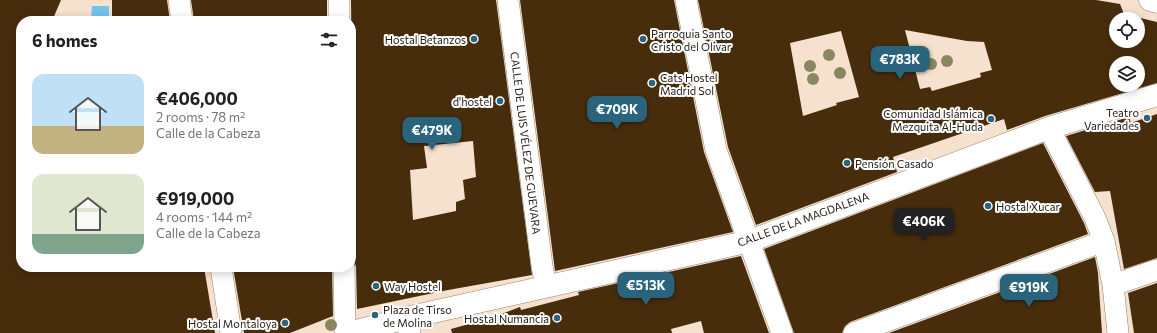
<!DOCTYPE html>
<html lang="en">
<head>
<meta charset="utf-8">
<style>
  body { margin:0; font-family:Commissioner,sans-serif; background:#f2f2f2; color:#202124; height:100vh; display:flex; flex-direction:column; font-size:15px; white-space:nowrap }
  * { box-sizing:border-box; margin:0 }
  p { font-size:13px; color:#757577 }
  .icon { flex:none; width:22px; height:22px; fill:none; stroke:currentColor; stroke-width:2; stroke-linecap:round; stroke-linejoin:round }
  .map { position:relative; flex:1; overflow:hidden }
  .sheet { position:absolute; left:16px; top:16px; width:340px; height:256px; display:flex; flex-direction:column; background:#fff; border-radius:16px; box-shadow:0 2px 10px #0003 }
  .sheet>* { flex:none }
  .controls { position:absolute; left:1109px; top:12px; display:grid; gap:8px }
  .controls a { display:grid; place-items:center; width:36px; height:36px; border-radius:50%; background:#fff; box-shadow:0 2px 10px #0003; font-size:20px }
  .price { position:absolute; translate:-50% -34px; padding:0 9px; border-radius:8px; background:#29637c; color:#fff; font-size:13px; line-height:26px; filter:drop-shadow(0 1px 2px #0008) }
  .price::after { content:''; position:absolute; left:50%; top:24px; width:12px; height:9px; margin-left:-6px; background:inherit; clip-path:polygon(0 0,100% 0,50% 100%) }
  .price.selected { background:#222; color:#fff }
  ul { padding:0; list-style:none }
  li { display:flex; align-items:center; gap:12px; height:100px; padding:0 16px }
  li span { display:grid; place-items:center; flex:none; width:112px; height:80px; border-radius:12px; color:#555 }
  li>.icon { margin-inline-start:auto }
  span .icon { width:48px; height:48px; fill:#fffc; stroke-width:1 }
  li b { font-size:17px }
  h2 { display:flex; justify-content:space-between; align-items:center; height:48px; padding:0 16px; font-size:17px }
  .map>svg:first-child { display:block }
  .water { fill:#73c3ed }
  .building { fill:#482d0d; fill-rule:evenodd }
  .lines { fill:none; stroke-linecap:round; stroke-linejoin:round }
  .minor-casing { stroke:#988573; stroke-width:22 }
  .tertiary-casing { stroke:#988573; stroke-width:23 }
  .minor { stroke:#fff; stroke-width:21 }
  .tertiary { stroke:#fff; stroke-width:22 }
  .tree { fill:#89875f }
  .poi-dot { fill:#29637c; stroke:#fff; stroke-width:1.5 }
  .labels { text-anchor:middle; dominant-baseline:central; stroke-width:4; stroke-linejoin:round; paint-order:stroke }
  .poi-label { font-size:11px; fill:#28211a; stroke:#fff; text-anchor:start }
  .street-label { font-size:11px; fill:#28211a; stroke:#fff }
</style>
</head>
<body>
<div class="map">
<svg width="1157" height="333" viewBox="0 0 1157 333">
  <rect width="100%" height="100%" fill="#f5e1cd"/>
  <!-- water -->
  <path class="water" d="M92 6H109V21H91Z"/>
  <!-- building -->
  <path class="building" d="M0 0H61L52 21H21V267H204L215 333H0Z
    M112 0H167L170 21H112Z
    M191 0H327V21L259 20V21H194Z
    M351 0H496L532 275 448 290 357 309 356 267 354 260ZM473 141 476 177 463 180 465 199 456 202V211L413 220 410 170 427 168 424 146Z
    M520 0H674L704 152 733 232 555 271Z
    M698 0H1096L1120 4 1124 14 1157 22V83L1045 116 1007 130 1004 119 893 157 897 172 756 225 728 147ZM1116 19H1138V41H1116ZM905 30 967 41 984 42 992 70 980 73 981 77 932 91 930 87 920 89ZM841 31 859 97 836 103 837 105 803 116 790 43ZM1116 63H1138V85H1116Z
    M1157 114V258L1124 269 1110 191 1095 192 1066 136 1129 117 1131 123Z
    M1043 143 1084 223 1088 234 850 322 845 326 842 333H794L764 249Z
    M741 256 769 333H704L701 321 671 329 672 333H452L451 329 494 317 520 307 521 310 579 295 578 292Z
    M1095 257 1098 273 1102 333H889Z
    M233 267H332L333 316 290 333H244Z
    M1157 283V333H1134L1128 293Z"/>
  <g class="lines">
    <defs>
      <path id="minor" d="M179 0 182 21
        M339 0V21
        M508 0 542 266 546 286
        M686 0 716 150 782 333
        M1049 128 1095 218 1104 241 1113 285 1118 333
        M221 267 231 333
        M344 267 345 333
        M1113 285 1157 270
        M409 333 413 317
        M854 333 1104 241"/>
      <path id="tertiary" d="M1150 0 1157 2
        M349 333 415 316 750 241 1049 128 1157 95"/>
    </defs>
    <!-- minor casing -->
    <use href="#minor" class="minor-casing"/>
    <!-- tertiary casing -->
    <use href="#tertiary" class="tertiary-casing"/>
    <!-- minor -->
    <use href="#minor" class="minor"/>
    <!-- tertiary -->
    <use href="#tertiary" class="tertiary"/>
  </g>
  <!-- trees -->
  <g class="tree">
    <circle cx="829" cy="55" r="6"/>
    <circle cx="947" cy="61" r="6"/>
    <circle cx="931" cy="64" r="6"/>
    <circle cx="810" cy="66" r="6"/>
    <circle cx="840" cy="73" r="6"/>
    <circle cx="813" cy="79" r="6"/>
    <circle cx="331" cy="325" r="6"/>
  </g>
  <!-- markers -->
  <g class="poi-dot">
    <circle cx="474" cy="39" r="4"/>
    <circle cx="643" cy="39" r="4"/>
    <circle cx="652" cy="83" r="4"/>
    <circle cx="500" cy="101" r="4"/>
    <circle cx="1147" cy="118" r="4"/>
    <circle cx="991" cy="119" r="4"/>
    <circle cx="847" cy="163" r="4"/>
    <circle cx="988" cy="206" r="4"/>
    <circle cx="376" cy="286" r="4"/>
    <circle cx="375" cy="315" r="4"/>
    <circle cx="557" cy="318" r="4"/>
    <circle cx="285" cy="323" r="4"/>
  </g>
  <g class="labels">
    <!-- poi labels -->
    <g class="poi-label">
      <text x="651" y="33">Parroquia Santo<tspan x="651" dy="13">Cristo del Olivar</tspan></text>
      <text x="466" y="39" text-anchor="end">Hostal Betanzos</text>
      <text x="660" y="77">Cats Hostel<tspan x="660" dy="13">Madrid Sol</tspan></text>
      <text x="492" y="101" text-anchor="end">d'hostel</text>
      <text x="1139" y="112" text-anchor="end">Teatro<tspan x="1139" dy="13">Variedades</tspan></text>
      <text x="983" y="113" text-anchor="end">Comunidad Islámica<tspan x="983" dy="13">Mezquita Al-Huda</tspan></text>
      <text x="855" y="163">Pensión Casado</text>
      <text x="996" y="206">Hostal Xucar</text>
      <text x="384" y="286">Way Hostel</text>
      <text x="383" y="309">Plaza de Tirso<tspan x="383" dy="13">de Molina</tspan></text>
      <text x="549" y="318" text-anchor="end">Hostal Numancia</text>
      <text x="277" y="323" text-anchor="end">Hostal Montaloya</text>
    </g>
    <!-- street labels -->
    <g class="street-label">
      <text transform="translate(526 143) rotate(83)">CALLE DE LUIS VÉLEZ DE GUEVARA</text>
      <text transform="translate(803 219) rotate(-20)">CALLE DE LA MAGDALENA</text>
    </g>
  </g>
</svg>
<div class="controls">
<a><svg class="icon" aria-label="locate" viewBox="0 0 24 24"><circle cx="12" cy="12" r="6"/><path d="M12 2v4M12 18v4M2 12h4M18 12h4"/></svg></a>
<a><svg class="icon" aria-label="layers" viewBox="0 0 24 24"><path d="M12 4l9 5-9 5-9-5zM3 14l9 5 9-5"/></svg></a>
</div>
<b class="price" style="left:900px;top:80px">€783K</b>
<b class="price" style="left:617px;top:130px">€709K</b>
<b class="price" style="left:432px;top:151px">€479K</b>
<b class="price selected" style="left:924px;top:242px">€406K</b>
<b class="price" style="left:646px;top:306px">€513K</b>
<b class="price" style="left:1029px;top:308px">€919K</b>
<section class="sheet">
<h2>6 homes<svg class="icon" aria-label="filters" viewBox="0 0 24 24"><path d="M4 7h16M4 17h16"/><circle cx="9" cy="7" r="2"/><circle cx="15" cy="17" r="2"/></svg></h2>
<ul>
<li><span style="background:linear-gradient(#bfe0f5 65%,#c2b280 0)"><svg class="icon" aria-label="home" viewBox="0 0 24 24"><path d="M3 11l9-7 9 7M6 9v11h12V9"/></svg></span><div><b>€406,000</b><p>2 rooms · 78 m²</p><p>Calle de la Cabeza</p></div></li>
<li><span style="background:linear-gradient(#dfe7d0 75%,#7fa58c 0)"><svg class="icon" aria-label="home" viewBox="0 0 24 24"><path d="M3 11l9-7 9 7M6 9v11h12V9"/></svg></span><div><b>€919,000</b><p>4 rooms · 144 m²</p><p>Calle de la Cabeza</p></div></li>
</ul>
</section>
</div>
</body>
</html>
